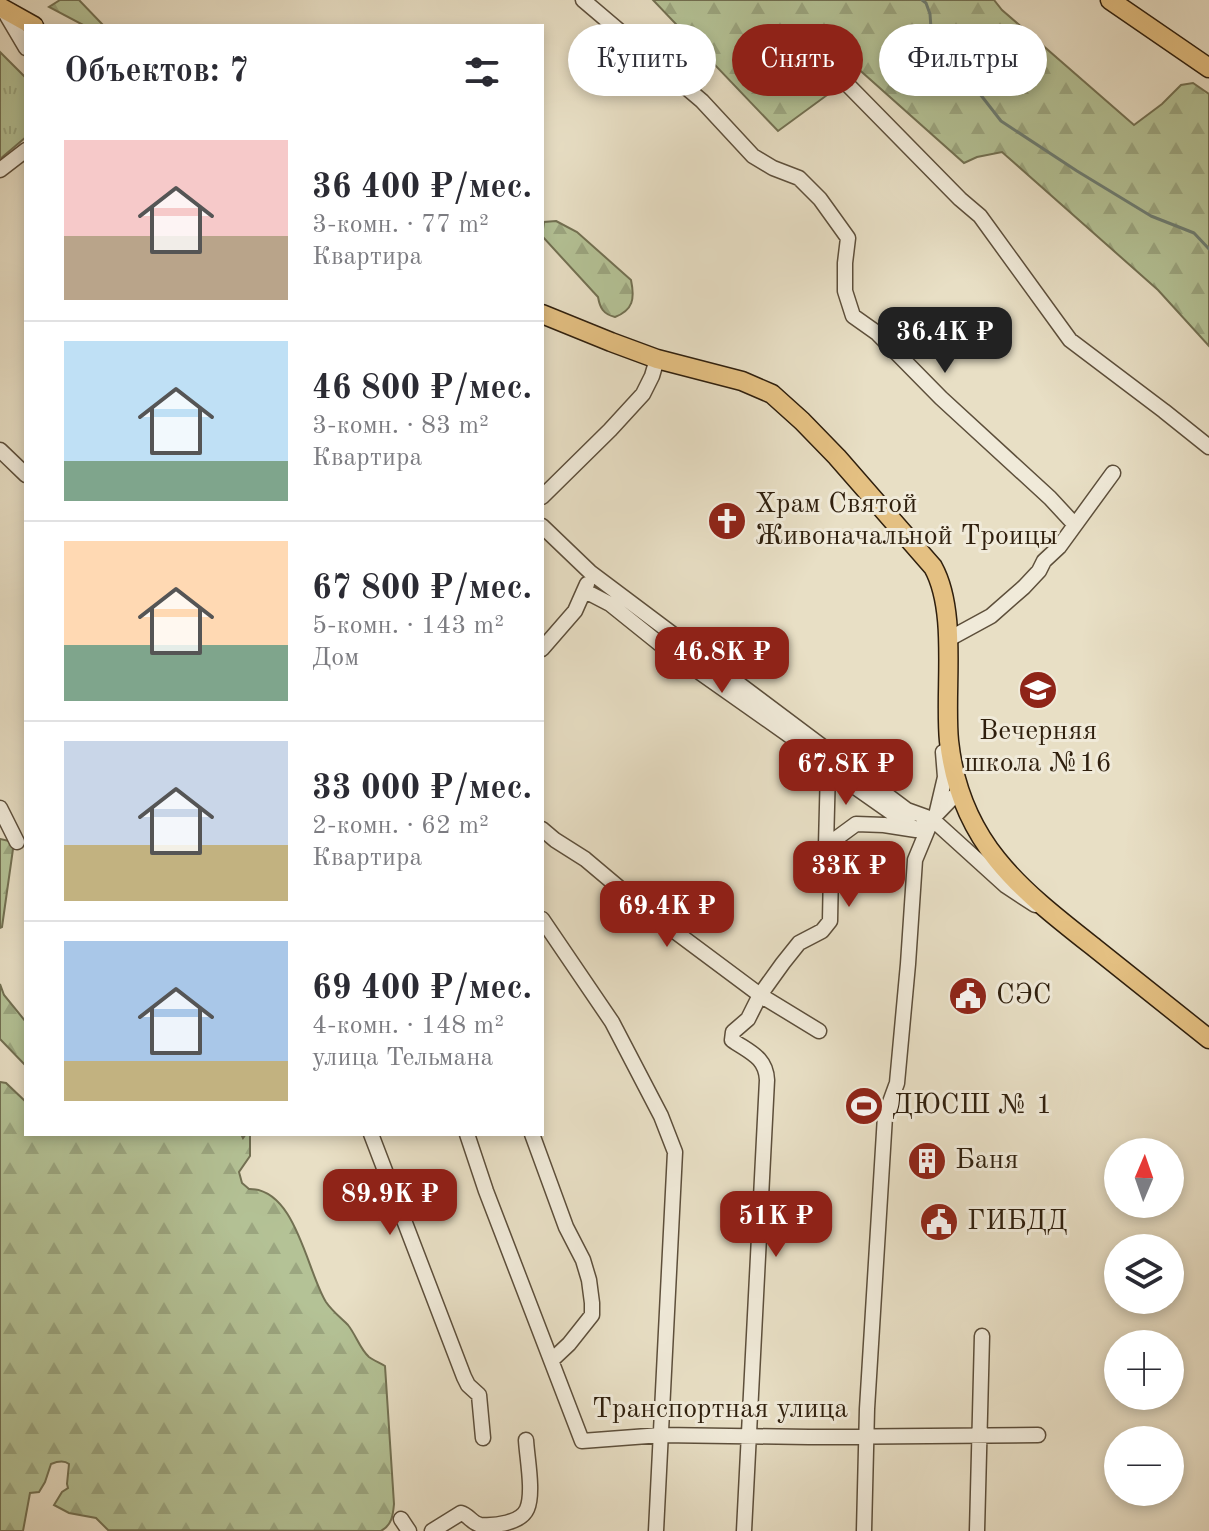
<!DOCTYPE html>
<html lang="ru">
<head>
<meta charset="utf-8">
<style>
  body { margin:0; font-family:"Old Standard TT",serif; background:#f2f2f3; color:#2b2b33; height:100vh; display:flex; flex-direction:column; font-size:30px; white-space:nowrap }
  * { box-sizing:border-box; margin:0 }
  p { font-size:26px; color:#7c7c81 }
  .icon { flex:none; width:44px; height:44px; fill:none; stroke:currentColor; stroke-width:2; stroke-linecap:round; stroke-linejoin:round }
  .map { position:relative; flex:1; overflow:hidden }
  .details { position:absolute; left:24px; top:24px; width:520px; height:1112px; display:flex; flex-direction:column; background:#fff; border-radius:0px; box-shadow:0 4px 12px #0003 }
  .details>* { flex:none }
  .hud { position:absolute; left:568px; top:24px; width:520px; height:72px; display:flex; gap:16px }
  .needle { width:52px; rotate:2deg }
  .buttons { position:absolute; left:1104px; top:1138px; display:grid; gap:16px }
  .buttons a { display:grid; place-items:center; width:80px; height:80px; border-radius:50%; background:#fff; box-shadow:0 4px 12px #0003; font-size:40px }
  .price { position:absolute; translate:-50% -68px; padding:0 18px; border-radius:16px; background:#8f2418; color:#fff; font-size:26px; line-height:52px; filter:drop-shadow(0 2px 4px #0008) }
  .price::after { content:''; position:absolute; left:50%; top:48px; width:24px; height:18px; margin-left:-12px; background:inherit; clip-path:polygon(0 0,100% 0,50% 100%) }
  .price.active { background:#222; color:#fff }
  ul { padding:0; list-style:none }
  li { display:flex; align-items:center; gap:24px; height:200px; padding:0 40px }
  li+li { border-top:2px solid #e1e1e2 }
  li span { display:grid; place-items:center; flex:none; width:224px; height:160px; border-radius:0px; color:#555 }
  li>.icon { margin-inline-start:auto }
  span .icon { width:96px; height:96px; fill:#fffc; stroke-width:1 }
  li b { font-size:34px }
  h2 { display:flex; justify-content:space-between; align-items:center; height:96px; padding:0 40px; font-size:34px }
  .pill { padding:0 28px; border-radius:36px; background:#fff; box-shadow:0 4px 12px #0003; font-size:28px; line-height:72px }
  .pill.active { background:#8f2418; color:#fff }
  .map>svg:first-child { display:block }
  .forest { fill:url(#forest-firs); stroke:#727052; stroke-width:2 }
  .park { fill:url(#park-tufts); stroke:#727052; stroke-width:2 }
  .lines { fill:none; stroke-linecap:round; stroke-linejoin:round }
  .stream { stroke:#6d7d73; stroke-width:3 }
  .minor-casing { stroke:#5d4f3b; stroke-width:17 }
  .major-casing { stroke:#2f1f0d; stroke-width:21 }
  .minor { stroke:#f0ead9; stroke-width:14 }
  .major { stroke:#e4c082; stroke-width:18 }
  .labels { text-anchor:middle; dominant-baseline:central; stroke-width:6; stroke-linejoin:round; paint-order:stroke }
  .poi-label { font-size:28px; fill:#2f1f0d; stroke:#f0ead9; text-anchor:start }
  .street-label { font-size:28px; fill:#2f1f0d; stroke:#f0ead9 }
</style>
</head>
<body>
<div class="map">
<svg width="1209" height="1531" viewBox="0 0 1209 1531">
  <defs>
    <pattern id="forest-firs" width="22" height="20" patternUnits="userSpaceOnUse" patternTransform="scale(2)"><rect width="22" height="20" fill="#b4c296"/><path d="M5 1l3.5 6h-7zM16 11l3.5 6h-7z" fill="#9ba680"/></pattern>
    <pattern id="park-tufts" width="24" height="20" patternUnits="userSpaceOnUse" patternTransform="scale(2)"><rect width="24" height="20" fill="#b4c296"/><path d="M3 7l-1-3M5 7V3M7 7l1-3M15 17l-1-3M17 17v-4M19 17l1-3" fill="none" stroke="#9ba680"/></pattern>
  </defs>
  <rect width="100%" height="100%" fill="#e8dfc5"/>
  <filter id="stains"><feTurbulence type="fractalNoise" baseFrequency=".0025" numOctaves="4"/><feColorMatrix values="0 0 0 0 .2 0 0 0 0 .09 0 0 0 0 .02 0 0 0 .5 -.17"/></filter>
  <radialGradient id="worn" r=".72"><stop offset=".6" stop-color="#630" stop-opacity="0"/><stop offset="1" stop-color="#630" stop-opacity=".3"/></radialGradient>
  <!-- forest -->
  <path class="forest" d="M60 0H79L104 26H85L49 7Z
    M653 0H994L1002 10 1134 125 1162 104 1181 85 1193 83 1209 94V346L1158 290 1002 152 977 157 964 163 836 49 818 48 834 90 778 131Z
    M556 221 577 232 631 280C635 299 633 310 615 317 603 314 600 308 598 297L542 236 544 222Z
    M0 839 14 842 2 927 0 928Z
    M0 984 4 995 26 1022V1066L0 1039Z
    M0 1082 6 1083 26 1102V1134H241L243 1138 246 1134H250V1156L239 1172 242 1183 249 1189C296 1188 307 1272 326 1302 332 1311 341 1318 348 1325 356 1335 360 1349 369 1357 373 1360 380 1363 385 1366L394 1504C393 1515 392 1525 381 1531L108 1530 96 1518 69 1513 54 1505 62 1492 68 1488 67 1484 69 1464C64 1460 56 1462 51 1464L45 1482 39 1492 30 1493 23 1531H0Z"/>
  <!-- park -->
  <path class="park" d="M0 52 26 78V137L0 159Z"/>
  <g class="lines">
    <!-- stream -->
    <path class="stream" d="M922 0 926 3 930 14 931 28 945 61 980 94 1001 121 1077 171 1151 216 1194 233 1209 249"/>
    <defs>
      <path id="minor" d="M583 0 702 101 753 156 773 168 799 178 820 199 848 238 845 263V291L853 316 877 333 941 398 1050 498 1075 525
        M3 9 26 48
        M846 83 960 199 980 216 1070 340 1164 411 1209 447
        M0 170 26 150
        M0 450 26 475
        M542 497 610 430 643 394 652 376 657 359
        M542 526 590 572 907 810 932 819 1006 886 1035 905
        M585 591 610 604 661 645 800 743 828 768 912 827
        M947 640 991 616 1024 587 1039 571 1044 561 1059 547 1113 473
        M542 649 575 611 587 584
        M0 808 17 842
        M937 811 945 777 943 752
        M542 829 555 840 585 859 642 907 760 995 819 1031
        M826 846 828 768
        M542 919 612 1022 661 1116 675 1152 656 1531
        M371 1134 464 1377 468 1385 479 1395 483 1438
        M467 1134 486 1191 582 1441 661 1435 809 1437 1038 1435
        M532 1134 566 1227 583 1260 589 1280 592 1303V1315L569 1344 552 1360
        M401 1519 409 1531
        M432 1531 461 1513C469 1515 472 1524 481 1525 495 1526 521 1523 527 1509 534 1493 527 1458 526 1440
        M744 1531 767 1080C766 1057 749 1052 732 1040L733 1032 748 1019 760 995 783 963 799 943 822 931 830 921 831 869 826 861V846L856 824 884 825 916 830 932 819
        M864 1531 867 1409 885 1116 897 1083 908 964 915 860 932 819 959 791
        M977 1531 982 1336"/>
      <path id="major" d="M1110 0 1209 68
        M0 7 34 26
        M542 314 611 342 657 359 742 381 772 394 802 421 837 457 933 567C958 612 944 690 949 741 960 843 1020 889 1095 948 1133 978 1171 1009 1209 1039"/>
    </defs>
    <!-- minor casing -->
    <use href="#minor" class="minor-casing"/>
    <!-- major casing -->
    <use href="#major" class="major-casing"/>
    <!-- minor -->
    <use href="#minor" class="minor"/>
    <!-- major -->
    <use href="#major" class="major"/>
  </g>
  <!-- icons -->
  <defs>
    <symbol id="church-disc" viewBox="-11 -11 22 22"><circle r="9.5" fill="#8f2418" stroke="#f0ead9"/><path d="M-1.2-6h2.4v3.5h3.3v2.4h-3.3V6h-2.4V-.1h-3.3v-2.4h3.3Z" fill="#fff"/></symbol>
    <symbol id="school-disc" viewBox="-11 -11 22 22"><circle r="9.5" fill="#8f2418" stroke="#f0ead9"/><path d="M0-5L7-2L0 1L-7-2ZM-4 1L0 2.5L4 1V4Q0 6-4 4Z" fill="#fff"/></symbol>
    <symbol id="civic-disc" viewBox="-11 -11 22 22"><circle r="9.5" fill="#8f2418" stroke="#f0ead9"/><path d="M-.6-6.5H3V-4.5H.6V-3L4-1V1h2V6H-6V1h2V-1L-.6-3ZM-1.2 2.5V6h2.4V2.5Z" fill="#fff"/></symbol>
    <symbol id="stadium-disc" viewBox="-11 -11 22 22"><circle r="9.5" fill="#8f2418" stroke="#f0ead9"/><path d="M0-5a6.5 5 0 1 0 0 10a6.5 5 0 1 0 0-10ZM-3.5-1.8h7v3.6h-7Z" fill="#fff"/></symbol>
    <symbol id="building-disc" viewBox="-11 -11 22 22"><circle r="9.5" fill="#8f2418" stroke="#f0ead9"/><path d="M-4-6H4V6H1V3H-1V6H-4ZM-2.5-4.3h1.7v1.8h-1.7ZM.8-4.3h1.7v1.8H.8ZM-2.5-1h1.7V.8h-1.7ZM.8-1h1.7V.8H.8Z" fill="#fff"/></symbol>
  </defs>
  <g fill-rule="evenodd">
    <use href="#church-disc" x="705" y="499" width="44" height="44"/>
    <use href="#school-disc" x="1016" y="668" width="44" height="44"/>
    <use href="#civic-disc" x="946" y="974" width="44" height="44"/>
    <use href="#stadium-disc" x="842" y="1084" width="44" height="44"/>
    <use href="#building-disc" x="905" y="1139" width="44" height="44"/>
    <use href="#civic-disc" x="917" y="1200" width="44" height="44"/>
  </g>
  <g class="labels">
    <!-- poi labels -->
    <g class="poi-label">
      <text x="755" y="505">Храм Святой<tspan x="755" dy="32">Живоначальной Троицы</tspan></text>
      <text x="1038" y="732" text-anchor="middle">Вечерняя<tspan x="1038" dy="32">школа №16</tspan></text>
      <text x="996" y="996">СЭС</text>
      <text x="892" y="1106">ДЮСШ № 1</text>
      <text x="955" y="1161">Баня</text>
      <text x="967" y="1222">ГИБДД</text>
    </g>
    <!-- street labels -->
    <g class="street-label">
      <text x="720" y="1410">Транспортная улица</text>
    </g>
  </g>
  <rect width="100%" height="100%" filter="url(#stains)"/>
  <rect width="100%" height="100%" fill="url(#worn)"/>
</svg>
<div class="buttons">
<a><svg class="needle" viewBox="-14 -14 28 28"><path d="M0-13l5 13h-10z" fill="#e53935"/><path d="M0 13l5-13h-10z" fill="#7c7c81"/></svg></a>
<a><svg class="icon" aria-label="layers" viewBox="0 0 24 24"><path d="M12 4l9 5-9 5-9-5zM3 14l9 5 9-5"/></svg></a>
<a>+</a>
<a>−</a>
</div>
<b class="price active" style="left:945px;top:375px">36.4K ₽</b>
<b class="price" style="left:722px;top:695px">46.8K ₽</b>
<b class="price" style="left:846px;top:807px">67.8K ₽</b>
<b class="price" style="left:849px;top:909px">33K ₽</b>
<b class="price" style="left:667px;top:949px">69.4K ₽</b>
<b class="price" style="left:390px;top:1237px">89.9K ₽</b>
<b class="price" style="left:776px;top:1259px">51K ₽</b>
<div class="hud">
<a class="pill">Купить</a>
<a class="pill active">Снять</a>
<a class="pill">Фильтры</a>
</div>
<section class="details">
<h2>Объектов: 7<svg class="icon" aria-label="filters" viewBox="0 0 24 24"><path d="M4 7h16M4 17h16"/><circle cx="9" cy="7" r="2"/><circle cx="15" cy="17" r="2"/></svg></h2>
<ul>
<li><span style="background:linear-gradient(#f6c9c9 60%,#b9a48a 0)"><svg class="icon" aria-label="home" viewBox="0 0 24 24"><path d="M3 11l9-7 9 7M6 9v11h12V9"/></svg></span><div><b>36 400 ₽/мес.</b><p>3-комн. · 77 m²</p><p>Квартира</p></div></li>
<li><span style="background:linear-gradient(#bfe0f5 75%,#7fa58c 0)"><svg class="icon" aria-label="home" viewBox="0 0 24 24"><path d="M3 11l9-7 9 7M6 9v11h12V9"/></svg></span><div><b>46 800 ₽/мес.</b><p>3-комн. · 83 m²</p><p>Квартира</p></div></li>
<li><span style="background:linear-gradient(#ffd9b3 65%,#7fa58c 0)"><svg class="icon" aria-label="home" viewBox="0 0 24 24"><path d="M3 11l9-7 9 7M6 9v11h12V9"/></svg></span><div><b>67 800 ₽/мес.</b><p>5-комн. · 143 m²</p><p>Дом</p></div></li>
<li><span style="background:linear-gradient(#c9d6e8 65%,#c2b280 0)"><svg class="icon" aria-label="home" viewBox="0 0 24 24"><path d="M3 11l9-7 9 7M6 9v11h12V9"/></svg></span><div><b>33 000 ₽/мес.</b><p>2-комн. · 62 m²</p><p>Квартира</p></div></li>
<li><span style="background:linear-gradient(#a9c7e8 75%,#c2b280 0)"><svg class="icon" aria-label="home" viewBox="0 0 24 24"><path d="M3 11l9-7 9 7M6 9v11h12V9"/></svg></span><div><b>69 400 ₽/мес.</b><p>4-комн. · 148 m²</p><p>улица Тельмана</p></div></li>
</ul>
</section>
</div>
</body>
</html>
